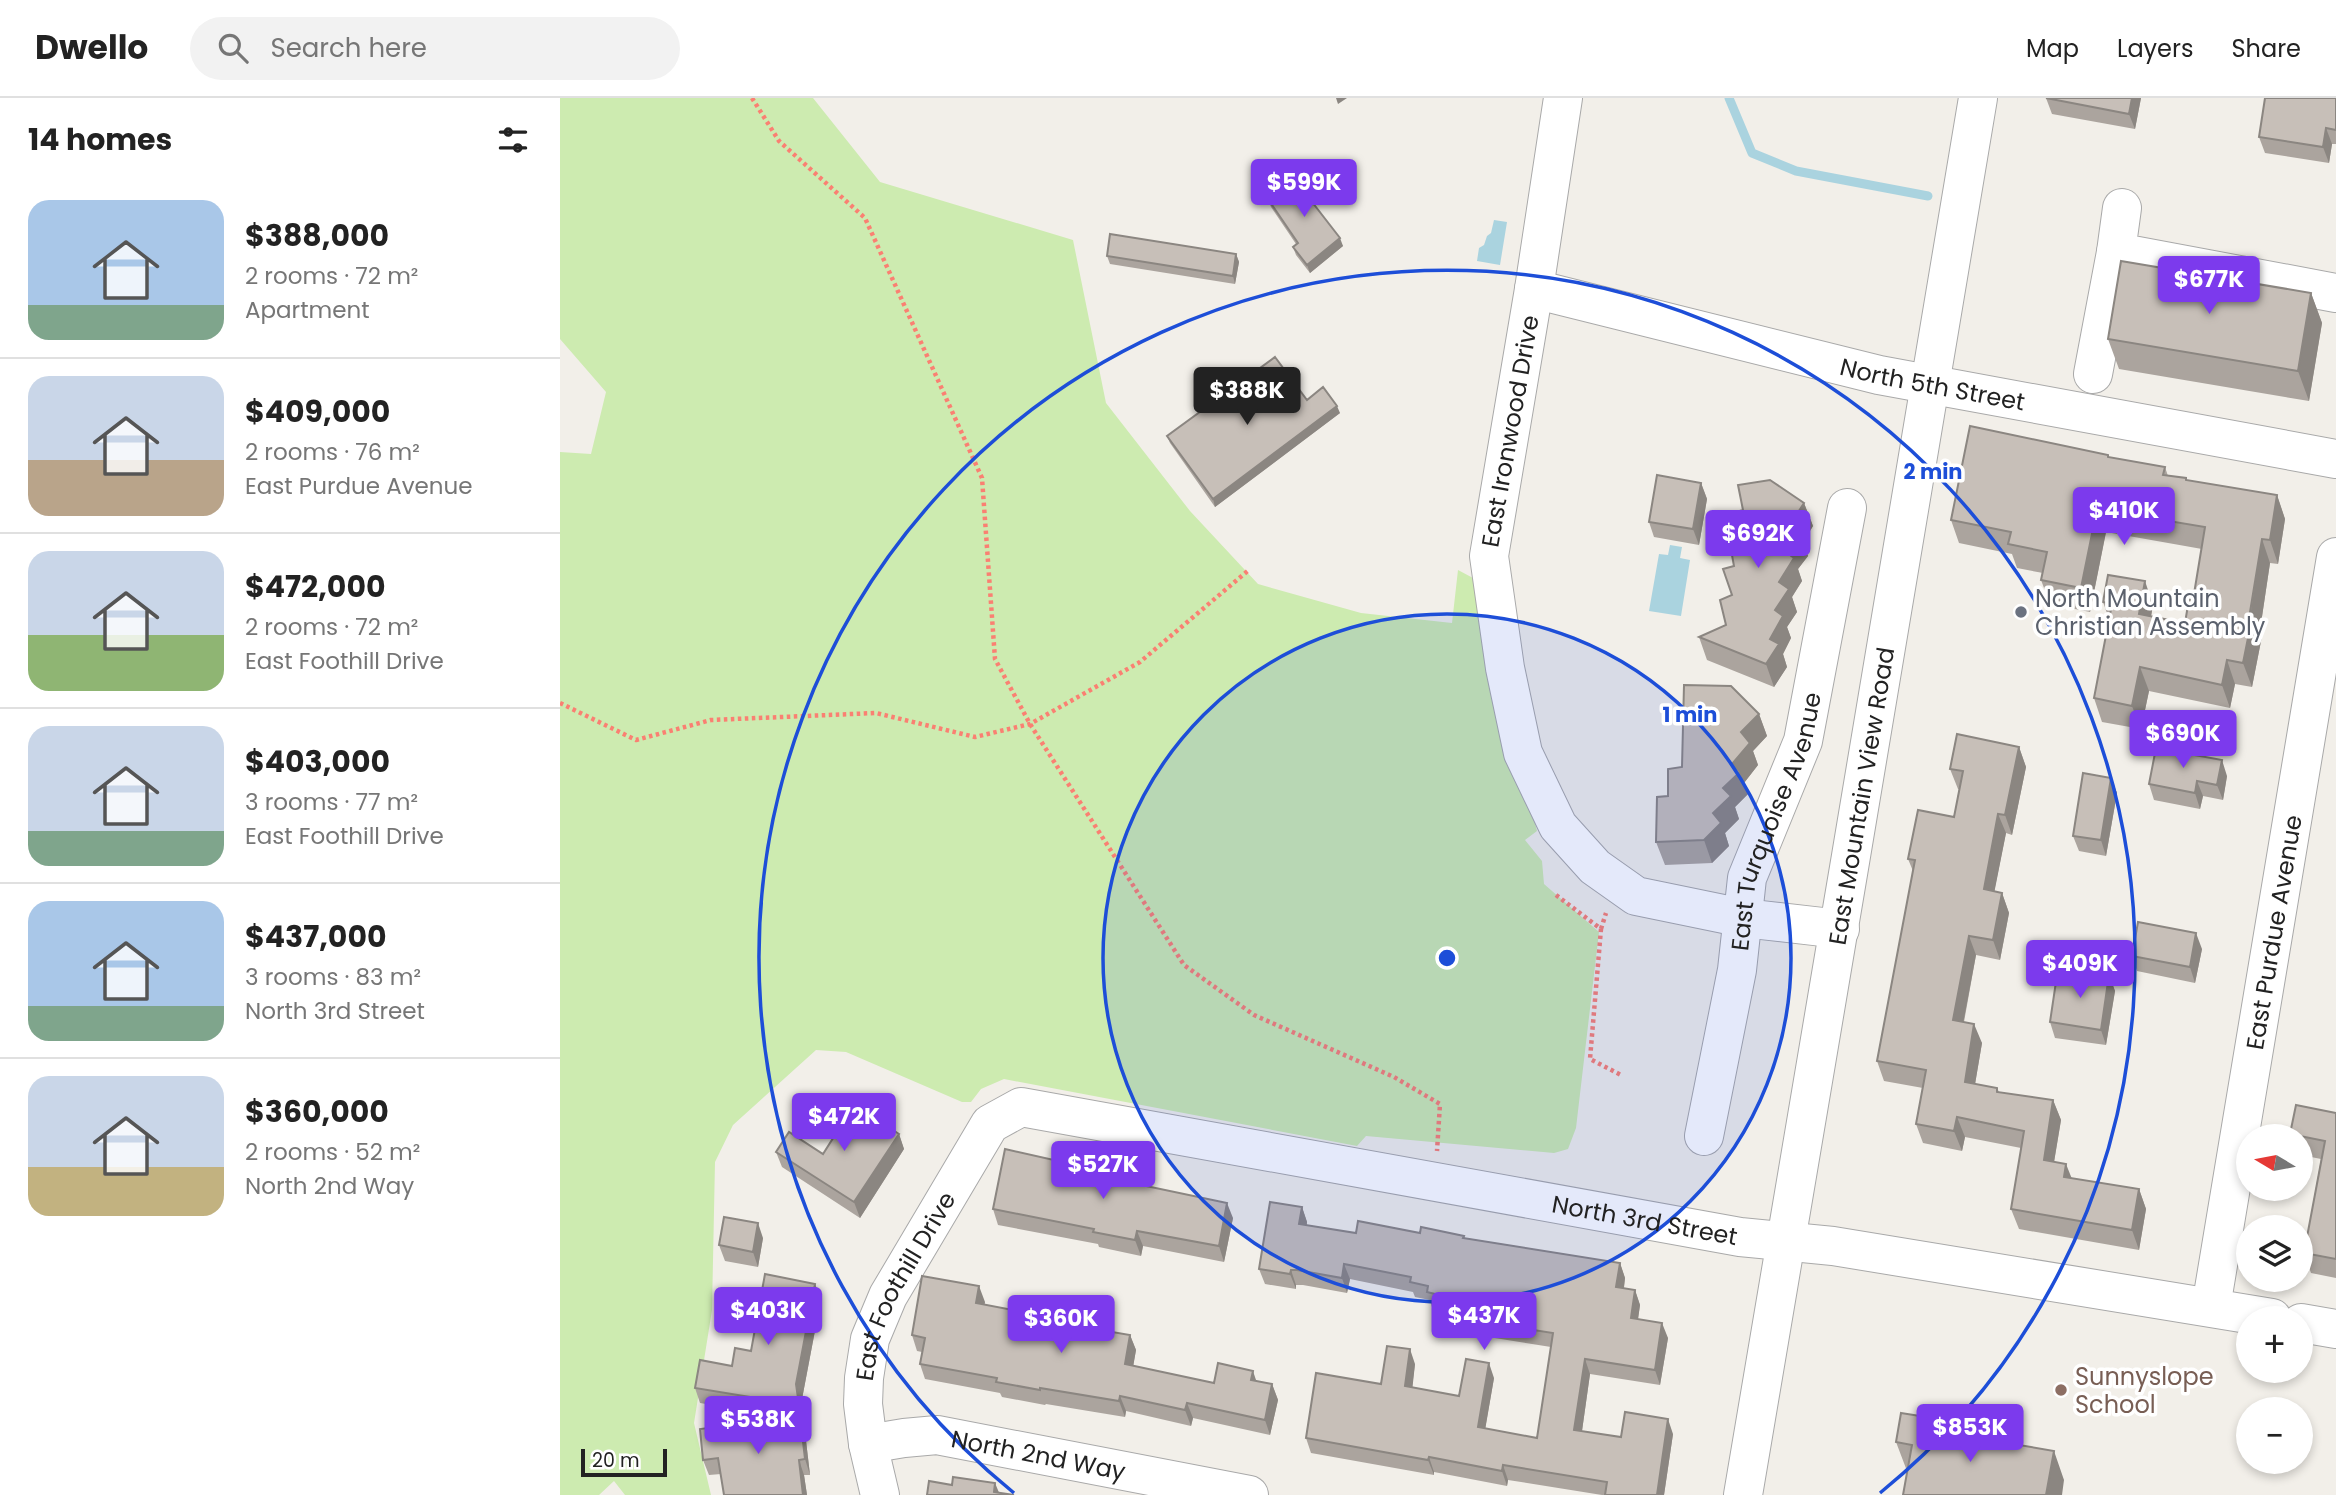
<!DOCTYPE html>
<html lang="en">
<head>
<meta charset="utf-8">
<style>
  body { margin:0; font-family:Poppins,sans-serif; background:#f2f2f2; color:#222; height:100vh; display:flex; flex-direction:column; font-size:26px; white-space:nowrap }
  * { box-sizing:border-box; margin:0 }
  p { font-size:23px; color:#767676 }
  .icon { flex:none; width:38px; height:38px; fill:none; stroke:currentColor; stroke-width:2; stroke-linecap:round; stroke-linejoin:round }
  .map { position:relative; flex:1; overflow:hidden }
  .details { display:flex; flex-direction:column; background:#fff; width:560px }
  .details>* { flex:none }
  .needle { width:46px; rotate:280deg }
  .buttons { position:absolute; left:1676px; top:1026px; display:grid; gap:14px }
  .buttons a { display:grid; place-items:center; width:77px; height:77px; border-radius:50%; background:#fff; box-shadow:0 4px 10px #0003; font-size:35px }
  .scale { position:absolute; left:21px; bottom:18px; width:86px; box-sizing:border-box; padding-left:7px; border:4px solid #222; border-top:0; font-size:19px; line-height:24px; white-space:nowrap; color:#222; -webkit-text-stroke:5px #fff; paint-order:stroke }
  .price { position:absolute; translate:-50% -60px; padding:0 16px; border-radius:7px; background:#7c3aed; color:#fff; font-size:23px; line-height:46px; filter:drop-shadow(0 2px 4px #0008) }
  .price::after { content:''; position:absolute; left:50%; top:42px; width:21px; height:16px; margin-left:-10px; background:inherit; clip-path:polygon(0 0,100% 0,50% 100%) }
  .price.current { background:#222; color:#fff }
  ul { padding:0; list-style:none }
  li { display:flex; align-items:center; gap:21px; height:175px; padding:0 28px }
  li+li { border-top:2px solid #e0e0e0 }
  li span { display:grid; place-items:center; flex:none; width:196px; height:140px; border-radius:21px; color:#555 }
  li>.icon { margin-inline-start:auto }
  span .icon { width:84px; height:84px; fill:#fffc; stroke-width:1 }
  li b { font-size:30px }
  h2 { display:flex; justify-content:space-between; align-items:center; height:84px; padding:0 28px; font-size:30px }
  header { display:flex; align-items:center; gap:42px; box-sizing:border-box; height:98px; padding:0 35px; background:#fff; border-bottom:2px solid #e0e0e0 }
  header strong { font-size:33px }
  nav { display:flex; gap:38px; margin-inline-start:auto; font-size:24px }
  .search { width:490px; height:63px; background:#f2f2f2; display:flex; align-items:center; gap:18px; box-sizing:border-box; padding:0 24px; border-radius:38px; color:#767676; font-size:26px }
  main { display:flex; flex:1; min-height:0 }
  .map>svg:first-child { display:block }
  .grass { fill:#cdebb0 }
  .water { fill:#aad3df }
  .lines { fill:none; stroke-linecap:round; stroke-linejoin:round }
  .stream { stroke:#aad3df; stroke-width:9 }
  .minor-casing { stroke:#a9a9a9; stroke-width:40 }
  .path { stroke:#fa8072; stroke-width:4.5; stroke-dasharray:3.5 3.5; stroke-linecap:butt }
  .minor { stroke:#fff; stroke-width:38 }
  .wall { fill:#aba49e }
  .shaded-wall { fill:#8b8681 }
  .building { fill:#c7bfb8; stroke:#8b8681; stroke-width:2 }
  .ring { fill:none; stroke:#1d4ed8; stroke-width:3.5 }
  .worship-dot { fill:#6b7280; stroke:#fff; stroke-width:2.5 }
  .education-dot { fill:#8d6e63; stroke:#fff; stroke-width:2.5 }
  .labels { text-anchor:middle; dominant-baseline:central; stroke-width:7; stroke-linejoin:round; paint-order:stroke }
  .street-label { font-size:24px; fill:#222; stroke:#fff }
  .worship-label { font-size:24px; fill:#5b616d; stroke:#fff; text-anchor:start }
  .education-label { font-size:24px; fill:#785e54; stroke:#fff; text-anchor:start }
  .centre { fill:#1d4ed8; stroke:#fff; stroke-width:3.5 }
  .ring-label { font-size:21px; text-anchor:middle; font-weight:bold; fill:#1d4ed8; stroke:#fff; stroke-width:7; stroke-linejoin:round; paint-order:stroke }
</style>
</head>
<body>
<header>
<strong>Dwello</strong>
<div class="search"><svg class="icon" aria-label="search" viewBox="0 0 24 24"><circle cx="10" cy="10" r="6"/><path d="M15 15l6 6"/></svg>Search here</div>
<nav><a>Map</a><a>Layers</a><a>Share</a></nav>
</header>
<main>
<section class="details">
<h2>14 homes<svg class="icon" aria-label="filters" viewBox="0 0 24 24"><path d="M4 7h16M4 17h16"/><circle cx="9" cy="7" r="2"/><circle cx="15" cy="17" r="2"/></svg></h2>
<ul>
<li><span style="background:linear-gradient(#a9c7e8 75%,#7fa58c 0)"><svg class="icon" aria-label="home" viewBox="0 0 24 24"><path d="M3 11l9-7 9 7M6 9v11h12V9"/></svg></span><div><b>$388,000</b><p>2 rooms · 72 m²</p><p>Apartment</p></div></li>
<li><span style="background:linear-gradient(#c9d6e8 60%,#b9a48a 0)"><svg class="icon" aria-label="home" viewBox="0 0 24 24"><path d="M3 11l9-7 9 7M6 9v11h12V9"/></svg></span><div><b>$409,000</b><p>2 rooms · 76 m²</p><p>East Purdue Avenue</p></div></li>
<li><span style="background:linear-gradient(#c9d6e8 60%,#8fb573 0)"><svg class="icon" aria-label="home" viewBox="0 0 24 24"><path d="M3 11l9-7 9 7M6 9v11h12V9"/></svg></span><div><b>$472,000</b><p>2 rooms · 72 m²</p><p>East Foothill Drive</p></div></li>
<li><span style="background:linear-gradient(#c9d6e8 75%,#7fa58c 0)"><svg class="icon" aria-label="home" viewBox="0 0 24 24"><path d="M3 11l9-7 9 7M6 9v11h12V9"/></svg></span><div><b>$403,000</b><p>3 rooms · 77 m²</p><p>East Foothill Drive</p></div></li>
<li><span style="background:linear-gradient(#a9c7e8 75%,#7fa58c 0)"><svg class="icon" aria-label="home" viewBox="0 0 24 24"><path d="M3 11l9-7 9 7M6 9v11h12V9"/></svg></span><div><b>$437,000</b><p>3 rooms · 83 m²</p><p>North 3rd Street</p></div></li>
<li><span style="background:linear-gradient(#c9d6e8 65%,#c2b280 0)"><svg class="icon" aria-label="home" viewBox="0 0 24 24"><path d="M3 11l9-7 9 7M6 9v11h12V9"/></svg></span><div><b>$360,000</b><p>2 rooms · 52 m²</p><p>North 2nd Way</p></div></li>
</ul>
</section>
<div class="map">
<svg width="1776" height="1397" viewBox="0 0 1776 1397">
  <rect width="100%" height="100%" fill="#f2efe9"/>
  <!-- grass -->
  <path class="grass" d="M0 0H253L320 84 513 142 546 305 630 413 698 486 801 515 892 525 898 472 913 480 977 733 965 742 982 763 984 786 1039 834 1016 1030 1008 1051 994 1055 806 1038 797 1048 444 981 421 991 411 1004H402L286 954 256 952 173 1027 155 1064 152 1212 134 1325 151 1397H65L54 1383 39 1397H0V354L31 356 46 294 0 241Z"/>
  <!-- water -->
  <path class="water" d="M934 122 947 124 940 167 917 163 919 150 924 147 927 138 931 135Z
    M1110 447 1122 449 1120 460 1130 462 1121 518 1089 513 1099 456 1108 457Z"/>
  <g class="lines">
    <!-- stream -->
    <path class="stream" d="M1169 0 1192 55 1236 73 1368 98"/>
    <defs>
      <g id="minor">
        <path d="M1003 0 974 191 929 458 945 570 963 655 998 728 1035 769 1076 798 1183 820 1280 831"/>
        <path d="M1562 110 1556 154 1776 195"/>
        <path id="s1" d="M974 191 1319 277 1776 361"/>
        <path d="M1533 276 1556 154"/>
        <path id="s2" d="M1144 1038 1177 872 1187 780 1243 643 1287 410"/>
        <path id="s3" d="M1651 1209 1776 459"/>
        <path d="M1741 1225 1776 1231"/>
        <path id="s4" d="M308 1346 344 1340 377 1337 689 1397"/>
        <path id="s5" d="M320 1397 308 1346 303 1306 304 1280 310 1241 328 1198 430 1026 461 1009 1180 1139 1273 1148 1712 1220"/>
        <path id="s6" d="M1183 1397C1264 932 1338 465 1418 0"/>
      </g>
    </defs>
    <!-- minor casing -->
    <use href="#minor" class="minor-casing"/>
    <!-- path -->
    <path class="path" d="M192 0 219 43 305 120 422 380 435 561 470 626 624 867 694 917 834 979 880 1006 877 1053
      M0 605 76 642 151 622 316 615 415 639 470 626 580 564 690 471
      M996 797 1041 831 1030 961 1063 978
      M1041 831 1046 815"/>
    <!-- minor -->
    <use href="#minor" class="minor"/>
  </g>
  <!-- wall -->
  <path class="wall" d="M1486 0H1581L1575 31 1492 16Z
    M1776 0V46H1772L1769 65 1705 55 1699 39Z
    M708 101 760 103 754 107 783 148 750 175 736 157 733 149 736 146 711 109Z
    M676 156 679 164 675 186 550 166 547 158Z
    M1751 195 1762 225 1749 303 1559 271 1548 241Z
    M747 302 780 315 655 409 610 345 607 338Z
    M1548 357 1549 359 1605 369 1608 378 1627 382 1717 397 1725 421 1718 466 1710 465 1700 532 1702 538 1692 589 1675 586 1670 610 1589 593 1581 631 1542 624 1534 600 1549 521 1543 504 1593 507 1591 519 1625 525 1633 502 1642 451 1546 434 1530 514 1490 506 1481 482 1483 475 1457 470 1452 456 1399 445 1391 422Z
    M1141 385 1147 401 1139 447 1094 439 1089 424Z
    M1244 405 1253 428 1243 444 1248 458 1238 471 1242 483 1232 499 1237 514 1227 529 1231 540 1223 556 1227 569 1214 589 1147 562 1139 539 1166 527 1172 497 1174 468 1179 438Z
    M1199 616 1207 638 1193 653 1198 667 1184 685 1188 696 1175 709 1179 721 1165 735 1169 748 1152 765 1105 767 1096 744 1108 698 1122 669Z
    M1459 649 1466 669 1452 737 1446 735 1434 794 1442 795 1449 815 1440 862 1416 857 1404 924 1422 945 1415 986 1437 990 1439 994 1493 1002 1501 1022 1494 1064 1511 1080 1579 1091 1586 1111 1579 1152 1459 1131 1451 1111 1461 1050 1405 1039 1402 1053 1363 1045 1356 1026 1363 990 1324 983 1317 963 1353 773 1348 761 1394 719 1399 691H1398L1390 671Z
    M1667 678 1663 702 1643 698 1640 711 1594 702 1589 686Z
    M1551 680 1557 695 1546 758 1519 753 1513 738Z
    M1642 851 1635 885 1577 873 1572 858Z
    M1549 877 1555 893 1546 947 1495 940 1490 924 1517 880Z
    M1776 1015V1180L1751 1175 1744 1155 1761 1061 1741 1057V1038H1730V1036Z
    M339 1036 344 1051 300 1120 222 1069 216 1054 263 1056Z
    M590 1089 673 1120 664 1164 583 1148 581 1158 539 1149 538 1146 438 1127 433 1111Z
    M742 1109 747 1124V1127L796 1135H860L904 1138 905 1140 1060 1165 1065 1180 1064 1190 1075 1192 1080 1207 1078 1221 1108 1240 1100 1287 1030 1276 1022 1333 1061 1339 1113 1336 1104 1397H1042L948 1382 947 1388 874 1374V1377L751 1355 746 1340 821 1286 855 1266 852 1289 899 1298 934 1280 925 1331 977 1340 991 1249 922 1238 917 1223V1220L872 1209 870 1202 855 1199 853 1194 790 1181 787 1195 743 1187H736V1191L705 1186 699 1171Z
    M203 1140 198 1169 165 1163 159 1147Z
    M255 1186 261 1201 242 1301 244 1322H241L245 1334 250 1377H244L247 1397H164L161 1376 149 1377 143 1362 229 1320 140 1305 135 1290 172 1268 191 1253Z
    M425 1204 424 1206 507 1227 570 1237 576 1252 573 1268 654 1285 697 1283 712 1286 718 1302 710 1337 633 1320 631 1328 566 1313 565 1319 486 1306 485 1307 442 1299 440 1295 365 1281 360 1266 362 1254 357 1253 352 1237Z
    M1373 1320 1378 1333 1504 1382 1347 1373 1336 1344Z"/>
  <!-- shaded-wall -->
  <path class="shaded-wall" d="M776 0H787L778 6Z
    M1572 0H1581L1575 31 1569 16Z
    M1766 30 1772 46 1769 65 1763 49Z
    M757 95 760 103 752 108 749 100Z
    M780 140 783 148 750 175 747 167Z
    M676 156 679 164 675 186 673 178Z
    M1751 195 1762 225 1749 303 1738 273Z
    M777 308 780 315 655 409 653 401Z
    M1141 385 1147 401 1139 447 1133 431Z
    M1717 397 1725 421 1718 466 1710 442Z
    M1244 405 1253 428 1243 444 1248 458 1238 471 1242 483 1232 499 1237 514 1227 529 1231 540 1223 556 1227 569 1214 589 1206 566 1219 484 1230 427Z
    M1537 411 1546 434 1530 514 1521 490Z
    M1702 441 1710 465 1700 532 1702 538 1692 589 1683 565Z
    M1585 483 1593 507 1587 540 1579 516Z
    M1667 562 1675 586 1670 610 1662 587Z
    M1580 569 1589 593 1581 631 1572 608Z
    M1199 616 1207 638 1193 653 1198 667 1184 685 1188 696 1175 709 1179 721 1165 735 1169 748 1152 765 1144 742 1172 666 1181 634Z
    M1459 649 1466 669 1452 737 1445 717Z
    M1662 662 1667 678 1663 702 1657 687Z
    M1551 680 1557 695 1546 758 1541 742Z
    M1637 683 1643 698 1640 711 1635 695Z
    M1438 716 1446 735 1431 811 1424 791Z
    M1442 795 1449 815 1440 862 1433 842Z
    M1636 835 1642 851 1635 885 1630 869Z
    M1409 838 1416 857 1400 942 1393 922Z
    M1549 877 1555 893 1546 947 1541 932Z
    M1414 926 1422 945 1412 1004 1405 984Z
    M1493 1002 1501 1022 1491 1082 1484 1062Z
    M1397 1019 1405 1039 1402 1053 1394 1033Z
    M339 1036 344 1051 300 1120 294 1104Z
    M1506 1066 1514 1086 1504 1079Z
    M1579 1091 1586 1111 1579 1152 1572 1132Z
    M667 1105 673 1120 664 1164 659 1148Z
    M742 1109 747 1124 744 1141 739 1126Z
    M198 1125 203 1140 198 1169 193 1154Z
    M577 1133 583 1148 581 1158 575 1142Z
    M1060 1165 1065 1180 1062 1204 1056 1189Z
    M784 1166 790 1181 787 1195 782 1180Z
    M731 1172 736 1187V1191L730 1176Z
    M255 1186 261 1201 242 1301 244 1322 239 1307 236 1286Z
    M419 1188 425 1204 422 1220 416 1205Z
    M1075 1192 1080 1207 1076 1235 1071 1220Z
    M1102 1225 1108 1240 1100 1287 1095 1272Z
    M570 1237 576 1252 571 1281 565 1266Z
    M850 1251 855 1266 851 1303 845 1288Z
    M1025 1261 1030 1276 1020 1347 1014 1332Z
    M929 1265 934 1280 923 1344 918 1329Z
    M693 1273 698 1288 691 1282Z
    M712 1286 718 1302 710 1337 705 1322Z
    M560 1298 566 1313 565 1319 559 1303Z
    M627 1305 633 1320 631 1328 625 1312Z
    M240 1318 245 1334 250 1377 245 1361Z
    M1373 1320 1384 1349 1371 1332Z
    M1108 1321 1113 1336 1104 1397H1097Z
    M1494 1353 1504 1382 1502 1397H1486Z
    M869 1359 874 1374V1377L868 1362Z
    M239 1362 244 1377 247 1397H243Z
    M943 1367 948 1382 947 1388 942 1373Z
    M435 1385 440 1397 434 1394Z"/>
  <!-- building -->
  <path class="building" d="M1486 0H1572L1569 16Z
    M1705 0H1776V32L1766 30 1763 49 1699 39Z
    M745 76 757 95 749 100 780 140 747 167 733 149 738 145 708 101Z
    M550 136 676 156 673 178 547 158Z
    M1561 163 1751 195 1738 273 1548 241Z
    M715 259 747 302 763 289 777 308 653 401 607 338Z
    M1410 328 1548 357V359L1605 369 1603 377 1626 380V382L1717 397 1710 442 1702 441 1690 514 1693 515 1683 565 1667 562 1662 587 1580 569 1572 608 1534 600 1552 506 1543 504 1548 477 1585 483 1579 516 1625 525 1629 501 1633 502 1645 429 1537 411 1521 490 1481 482 1487 454 1448 446 1451 434 1391 422Z
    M1097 377 1141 385 1133 431 1089 424Z
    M1210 382 1244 405 1230 427 1240 436 1226 454 1234 460 1219 484 1229 491 1215 512 1223 518 1210 541 1219 546 1206 566 1139 539 1166 527 1160 502 1172 497 1163 471 1174 468 1169 441 1179 438 1173 415 1183 412 1178 387Z
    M1124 587 1171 588 1199 616 1181 634 1190 645 1172 666 1180 674 1163 690 1171 698 1153 715 1161 725 1144 742 1096 744 1097 699 1108 698V671L1122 669Z
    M1397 636 1459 649 1445 717 1438 716 1424 791 1442 795 1433 842 1409 838 1393 922 1414 926 1405 984 1437 990V994L1493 1002 1484 1062 1506 1066 1504 1079 1579 1091 1572 1132 1451 1111 1464 1033 1397 1019 1394 1033 1356 1026 1366 972 1317 963 1355 762 1348 761 1358 712 1394 719 1403 673 1390 671Z
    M1596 650 1662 662 1657 687 1637 683 1635 695 1589 686Z
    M1523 675 1551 680 1541 742 1513 738Z
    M1578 824 1636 835 1630 869 1572 858Z
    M1518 873 1549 877 1541 932 1490 924 1497 877 1517 880Z
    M294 1007 339 1036 294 1104 216 1054 229 1034 263 1056Z
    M1736 1007 1776 1015V1161L1744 1155 1765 1043 1730 1036Z
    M445 1051 587 1083 586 1088 667 1105 659 1148 577 1133 575 1142 533 1134 534 1131 433 1111Z
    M710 1104 742 1109 739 1126 796 1135 798 1123 860 1135 861 1129 904 1138 903 1140 1060 1165 1056 1189 1075 1192 1071 1220 1102 1225 1095 1272 1025 1261 1014 1332 1061 1339 1065 1314 1108 1321 1097 1397H1045L1047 1384 943 1367 942 1373 869 1359 868 1362 746 1340 756 1275 821 1286 827 1248 850 1251 845 1288 899 1298 906 1261 929 1265 918 1329 977 1340 993 1235 917 1223 919 1207 867 1194 868 1188 850 1184 851 1179 784 1166 782 1180 737 1172H731L730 1176 699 1171Z
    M164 1119 198 1125 193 1154 159 1147Z
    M205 1176 255 1186 236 1286 239 1307 135 1290 140 1262 172 1268 175 1250 191 1253Z
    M362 1178 419 1188 416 1205 506 1222 505 1226 570 1237 565 1266 654 1285 658 1265 693 1273 691 1282 712 1286 705 1322 627 1305 625 1312 560 1298 559 1303 480 1290V1292L436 1284 437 1280 360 1266 365 1240 352 1237Z
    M1341 1315 1373 1320 1371 1332 1494 1353 1486 1397H1343L1352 1347 1336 1344Z
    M240 1318 245 1361 239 1362 243 1397H164L158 1360 143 1362 140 1331Z
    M393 1379 435 1385 434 1394 454 1397H367L369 1383 392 1387Z"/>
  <!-- distance rings -->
  <circle cx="887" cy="860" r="344" fill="#1d4ed8" fill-opacity=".12"/>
  <g class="ring">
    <circle cx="887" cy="860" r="344"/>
    <path d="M454 1395A688 688 0 1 1 1320 1395"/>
  </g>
  <!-- markers -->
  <circle class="worship-dot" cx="1461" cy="514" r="7"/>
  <circle class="education-dot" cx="1501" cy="1292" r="7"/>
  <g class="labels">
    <!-- street labels -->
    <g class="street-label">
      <text stroke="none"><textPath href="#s1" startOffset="410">North 5th Street</textPath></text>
      <text transform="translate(950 333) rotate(-80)">East Ironwood Drive</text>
      <text stroke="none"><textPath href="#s6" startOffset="709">East Mountain View Road</textPath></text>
      <text stroke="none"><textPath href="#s2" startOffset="324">East Turquoise Avenue</textPath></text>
      <text stroke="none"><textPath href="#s3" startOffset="380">East Purdue Avenue</textPath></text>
      <text stroke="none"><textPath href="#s5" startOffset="1074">North 3rd Street</textPath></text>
      <text stroke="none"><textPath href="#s5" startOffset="220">East Foothill Drive</textPath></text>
      <text stroke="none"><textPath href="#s4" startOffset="173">North 2nd Way</textPath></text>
    </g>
    <!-- worship labels -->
    <g class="worship-label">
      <text x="1475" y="500">North Mountain<tspan x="1475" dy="28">Christian Assembly</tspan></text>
    </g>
    <!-- education labels -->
    <g class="education-label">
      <text x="1515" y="1278">Sunnyslope<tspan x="1515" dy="28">School</tspan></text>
    </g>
  </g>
  <circle cx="887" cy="860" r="10" class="centre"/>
  <g class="ring-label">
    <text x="1373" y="381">2 min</text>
    <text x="1130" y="624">1 min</text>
  </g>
</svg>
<div class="buttons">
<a><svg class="needle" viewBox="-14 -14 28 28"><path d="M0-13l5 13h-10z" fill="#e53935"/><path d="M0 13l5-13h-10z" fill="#767676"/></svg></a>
<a><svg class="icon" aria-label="layers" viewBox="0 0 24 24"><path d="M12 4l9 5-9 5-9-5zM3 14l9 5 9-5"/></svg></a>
<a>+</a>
<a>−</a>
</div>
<div class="scale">20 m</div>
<b class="price" style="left:744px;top:121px">$599K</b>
<b class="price" style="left:1649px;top:218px">$677K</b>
<b class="price current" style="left:687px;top:329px">$388K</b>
<b class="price" style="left:1564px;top:449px">$410K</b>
<b class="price" style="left:1198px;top:472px">$692K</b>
<b class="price" style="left:1623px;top:672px">$690K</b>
<b class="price" style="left:1520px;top:902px">$409K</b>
<b class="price" style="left:284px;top:1055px">$472K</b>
<b class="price" style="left:543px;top:1103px">$527K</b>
<b class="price" style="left:208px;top:1249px">$403K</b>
<b class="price" style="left:924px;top:1254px">$437K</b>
<b class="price" style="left:501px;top:1257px">$360K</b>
<b class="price" style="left:198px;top:1358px">$538K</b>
<b class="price" style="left:1410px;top:1366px">$853K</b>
</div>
</main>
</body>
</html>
